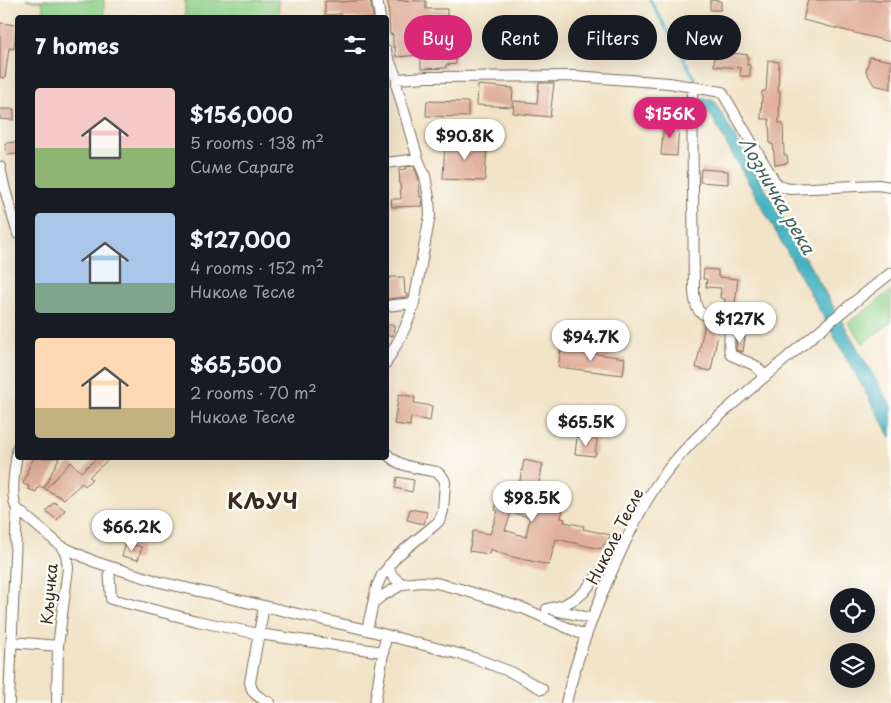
<!DOCTYPE html>
<html lang="en">
<head>
<meta charset="utf-8">
<style>
  body { margin:0; font-family:"Playpen Sans",sans-serif; background:#20242c; color:#f1f3f6; height:100vh; display:flex; flex-direction:column; font-size:19px; white-space:nowrap }
  * { box-sizing:border-box; margin:0 }
  p { font-size:16px; color:#9ea1a6 }
  .icon { flex:none; width:28px; height:28px; fill:none; stroke:currentColor; stroke-width:2; stroke-linecap:round; stroke-linejoin:round }
  .map { position:relative; flex:1; overflow:hidden }
  .details { position:absolute; left:15px; top:15px; width:374px; height:445px; display:flex; flex-direction:column; background:#171b24; border-radius:5px; box-shadow:0 5px 20px #0002 }
  .details>* { flex:none }
  .guide { position:absolute; left:404px; top:15px; width:411px; height:45px; display:flex; gap:10px }
  .buttons { position:absolute; left:830px; top:588px; display:grid; gap:10px }
  .buttons a { display:grid; place-items:center; width:45px; height:45px; border-radius:50%; background:#171b24; box-shadow:0 5px 20px #0002; font-size:25px }
  .price { position:absolute; translate:-50% -42px; padding:0 11px; border-radius:18px; background:#fff; color:#222; font-size:16px; line-height:32px; filter:drop-shadow(0 1px 2px #0008) }
  .price::after { content:''; position:absolute; left:50%; top:30px; width:15px; height:11px; margin-left:-8px; background:inherit; clip-path:polygon(0 0,100% 0,50% 100%) }
  .price.selected { background:#db2777; color:#fff }
  ul { padding:0; list-style:none }
  li { display:flex; align-items:center; gap:15px; height:125px; padding:0 20px }
  li span { display:grid; place-items:center; flex:none; width:140px; height:100px; border-radius:5px; color:#555 }
  li>.icon { margin-inline-start:auto }
  span .icon { width:60px; height:60px; fill:#fffc; stroke-width:1 }
  li b { font-size:21px }
  h2 { display:flex; justify-content:space-between; align-items:center; height:60px; padding:0 20px; font-size:21px }
  .pill { padding:0 18px; border-radius:22px; background:#171b24; box-shadow:0 5px 20px #0002; font-size:18px; line-height:45px }
  .pill.selected { background:#db2777; color:#fff }
  .map>svg:first-child { display:block }
  .green { fill:#8fd28a; stroke:#657e54 }
  .water { fill:#46b3c2; stroke:#406e70 }
  .lines { fill:none; stroke-linecap:round; stroke-linejoin:round }
  .stream { stroke:#46b3c2; stroke-width:3 }
  .building { fill:#e1b09c; fill-rule:evenodd }
  .minor-casing { stroke:#7b6b59; stroke-width:12 }
  .minor { stroke:#fff; stroke-width:10 }
  .labels { text-anchor:middle; dominant-baseline:central; stroke-width:5; stroke-linejoin:round; paint-order:stroke }
  .street-label { font-size:16px; fill:#3b2a1e; stroke:#fdfcf7 }
  .water-label { font-size:18px; font-style:italic; fill:#3f6160; stroke:#fdfcf7 }
  .district-label { font-size:21px; font-weight:bold; letter-spacing:1px; fill:#3b2a1e; stroke:#fdfcf7 }
</style>
</head>
<body>
<div class="map">
<svg width="891" height="703" viewBox="0 0 891 703">
  <rect width="100%" height="100%" fill="#fdfcf7"/>
  <filter id="ink" filterUnits="userSpaceOnUse"><feTurbulence type="fractalNoise" baseFrequency=".02" numOctaves="2"/><feDisplacementMap in="SourceGraphic" scale="10" xChannelSelector="R" yChannelSelector="G"/><feConvolveMatrix kernelMatrix="1 2 1 2 8 2 1 2 1" color-interpolation-filters="sRGB"/></filter>
  <filter id="wash" filterUnits="userSpaceOnUse"><feTurbulence type="fractalNoise" baseFrequency=".0096" numOctaves="4" result="noise"/><feDisplacementMap in="SourceGraphic" scale="20" xChannelSelector="R" yChannelSelector="G"/><feGaussianBlur stdDeviation="1.12" result="paint"/><feColorMatrix in="noise" values="0 0 0 0 0 0 0 0 0 0 0 0 0 0 0 0 0 1.4 0 .05"/><feComposite in="paint" operator="in"/></filter>
  <g filter="url(#wash)">
    <rect width="100%" height="100%" fill="#f1e3c7"/>
    <!-- green -->
    <path class="green" d="M26 0H104V17H42L43 2Z
      M185 0H278L280 17H185Z
      M891 291V322L863 343 848 323Z"/>
    <!-- water -->
    <path class="water" d="M701 98 713 99 891 406V438Z"/>
    <g class="lines">
      <!-- stream -->
      <path class="stream" d="M650 0 695 79"/>
    </g>
    <g id="blocks">
      <!-- building -->
      <path class="building" d="M369 0H370L373 18H341V14L325 15V1H340V2Z
        M388 0 426 1V9H447V20H418L419 36 454 34 456 64 446 65V68L421 69V55L396 57 395 47H393V34L390 35Z
        M710 0 721 1V10H710Z
        M808 0H891V42L803 20Z
        M0 23 16 25 14 49 9 48 5 78 0 77Z
        M715 39 734 41 733 53 748 55 747 65H750V76H740L741 68 714 66Z
        M870 57 891 61V89L874 85 866 71Z
        M768 60 779 62 778 91H780L779 123H783L784 155H787L788 163 775 165 773 144H770L769 119H761L762 91H766Z
        M539 83H554L550 117 513 113 514 101 537 103Z
        M478 85 513 88 512 107 477 105Z
        M676 100 685 101 684 119H674Z
        M427 101 468 102V117L426 116Z
        M0 109H14V120L0 119Z
        M664 122 679 124 677 156 661 155Z
        M445 140 487 143 485 181 443 179Z
        M18 142V154L7 155 5 143Z
        M414 166 418 177 420 197 422 196 423 206 392 207 391 199H401L399 170 407 169 406 167Z
        M701 169 728 171V184L700 182Z
        M704 269 718 270V277L738 279 735 304H741V306L754 307 752 321 732 318 724 314 725 299 720 298 721 288 706 287 707 279H703Z
        M389 277H404L405 294H408V297L386 299V279H390Z
        M705 322 719 327 711 371 696 368Z
        M386 325H394L393 336 386 335Z
        M737 336 745 337 743 352 736 350Z
        M561 349 625 358 623 375 558 367Z
        M399 394 415 397 414 403 432 406 430 421 411 417 410 426 394 424Z
        M577 437 597 439 595 456 575 454Z
        M34 458H59L44 488 39 486 36 492 28 489 29 486 23 484 28 471H27Z
        M97 458H110L89 477 92 479 85 486 82 483 64 499 45 489 71 462 81 472Z
        M524 460 543 464 537 492 565 498 561 518 565 519 564 522 584 526 583 529 611 535 601 549 556 539 549 565 508 556 490 549 489 554 469 551 473 531 490 534 498 511 495 510 500 491 517 495ZM511 513 530 517 526 537 505 530Z
        M397 477 414 480 412 492 395 488Z
        M54 502 65 510 57 520 46 511Z
        M410 509 427 512 424 524 407 520Z
        M126 543 142 547 138 560 122 556Z"/>
    </g>
  </g>
  <g filter="url(#ink)">
    <use href="#blocks" fill-opacity="0" stroke="#7b6b59" stroke-width="1"/>
    <g class="lines">
      <defs>
        <path id="minor" d="M377 0 380 18
          M386 50 387 55 397 79 427 77 575 76 669 83 722 92 775 182C779 186 784 188 790 189L878 185 891 187
          M692 86 694 292C696 313 698 313 717 319 721 320 725 321 728 324 733 332 726 345 731 355L754 365 766 376
          M386 163 418 159
          M0 167 5 190 18 234
          M386 306 414 303
          M386 363C397 343 408 326 414 303L430 215 429 198 425 176 418 159 397 87V79
          M18 446C16 462 9 495 17 509L61 546 66 554 68 568 58 646 57 703
          M61 546 95 562 160 582 367 630 474 658 511 672 542 689
          M389 565C389 575 395 579 403 584
          M109 567 111 599 197 621 259 634 383 652
          M374 602 382 596 403 584 422 582 436 583 460 589 525 609 586 636
          M264 606 250 682C252 695 259 697 270 703
          M547 609 564 605 579 596 584 592 604 567 615 557
          M554 610 574 614 592 619
          M367 630 377 586 382 575 397 556 431 528 438 522 441 517 443 511 445 482C444 477 441 475 437 472 419 468 399 468 386 453
          M12 642 58 646
          M9 703 17 509
          M375 703 386 635
          M566 703C577 654 596 606 617 560 629 533 642 505 660 480 688 441 726 410 762 379 804 343 847 307 891 273"/>
      </defs>
      <!-- minor casing -->
      <use href="#minor" class="minor-casing"/>
      <!-- minor -->
      <use href="#minor" class="minor"/>
    </g>
  </g>
  <g class="labels">
    <!-- street labels -->
    <g class="street-label">
      <text transform="translate(614 536) rotate(-63)">Николе Тесле</text>
      <text transform="translate(48 594) rotate(-85)">Кључка</text>
    </g>
    <!-- water labels -->
    <g class="water-label">
      <text transform="translate(778 195) rotate(60)">Лозничка река</text>
    </g>
    <!-- district labels -->
    <g class="district-label">
      <text x="263" y="500">КЉУЧ</text>
    </g>
  </g>
</svg>
<div class="buttons">
<a><svg class="icon" aria-label="locate" viewBox="0 0 24 24"><circle cx="12" cy="12" r="6"/><path d="M12 2v4M12 18v4M2 12h4M18 12h4"/></svg></a>
<a><svg class="icon" aria-label="layers" viewBox="0 0 24 24"><path d="M12 4l9 5-9 5-9-5zM3 14l9 5 9-5"/></svg></a>
</div>
<b class="price selected" style="left:670px;top:139px">$156K</b>
<b class="price" style="left:465px;top:161px">$90.8K</b>
<b class="price" style="left:740px;top:344px">$127K</b>
<b class="price" style="left:591px;top:362px">$94.7K</b>
<b class="price" style="left:586px;top:447px">$65.5K</b>
<b class="price" style="left:532px;top:523px">$98.5K</b>
<b class="price" style="left:132px;top:552px">$66.2K</b>
<div class="guide">
<a class="pill selected">Buy</a>
<a class="pill">Rent</a>
<a class="pill">Filters</a>
<a class="pill">New</a>
</div>
<section class="details">
<h2>7 homes<svg class="icon" aria-label="filters" viewBox="0 0 24 24"><path d="M4 7h16M4 17h16"/><circle cx="9" cy="7" r="2"/><circle cx="15" cy="17" r="2"/></svg></h2>
<ul>
<li><span style="background:linear-gradient(#f6c9c9 60%,#8fb573 0)"><svg class="icon" aria-label="home" viewBox="0 0 24 24"><path d="M3 11l9-7 9 7M6 9v11h12V9"/></svg></span><div><b>$156,000</b><p>5 rooms · 138 m²</p><p>Симе Сараге</p></div></li>
<li><span style="background:linear-gradient(#a9c7e8 70%,#7fa58c 0)"><svg class="icon" aria-label="home" viewBox="0 0 24 24"><path d="M3 11l9-7 9 7M6 9v11h12V9"/></svg></span><div><b>$127,000</b><p>4 rooms · 152 m²</p><p>Николе Тесле</p></div></li>
<li><span style="background:linear-gradient(#ffd9b3 70%,#c2b280 0)"><svg class="icon" aria-label="home" viewBox="0 0 24 24"><path d="M3 11l9-7 9 7M6 9v11h12V9"/></svg></span><div><b>$65,500</b><p>2 rooms · 70 m²</p><p>Николе Тесле</p></div></li>
</ul>
</section>
</div>
</body>
</html>
